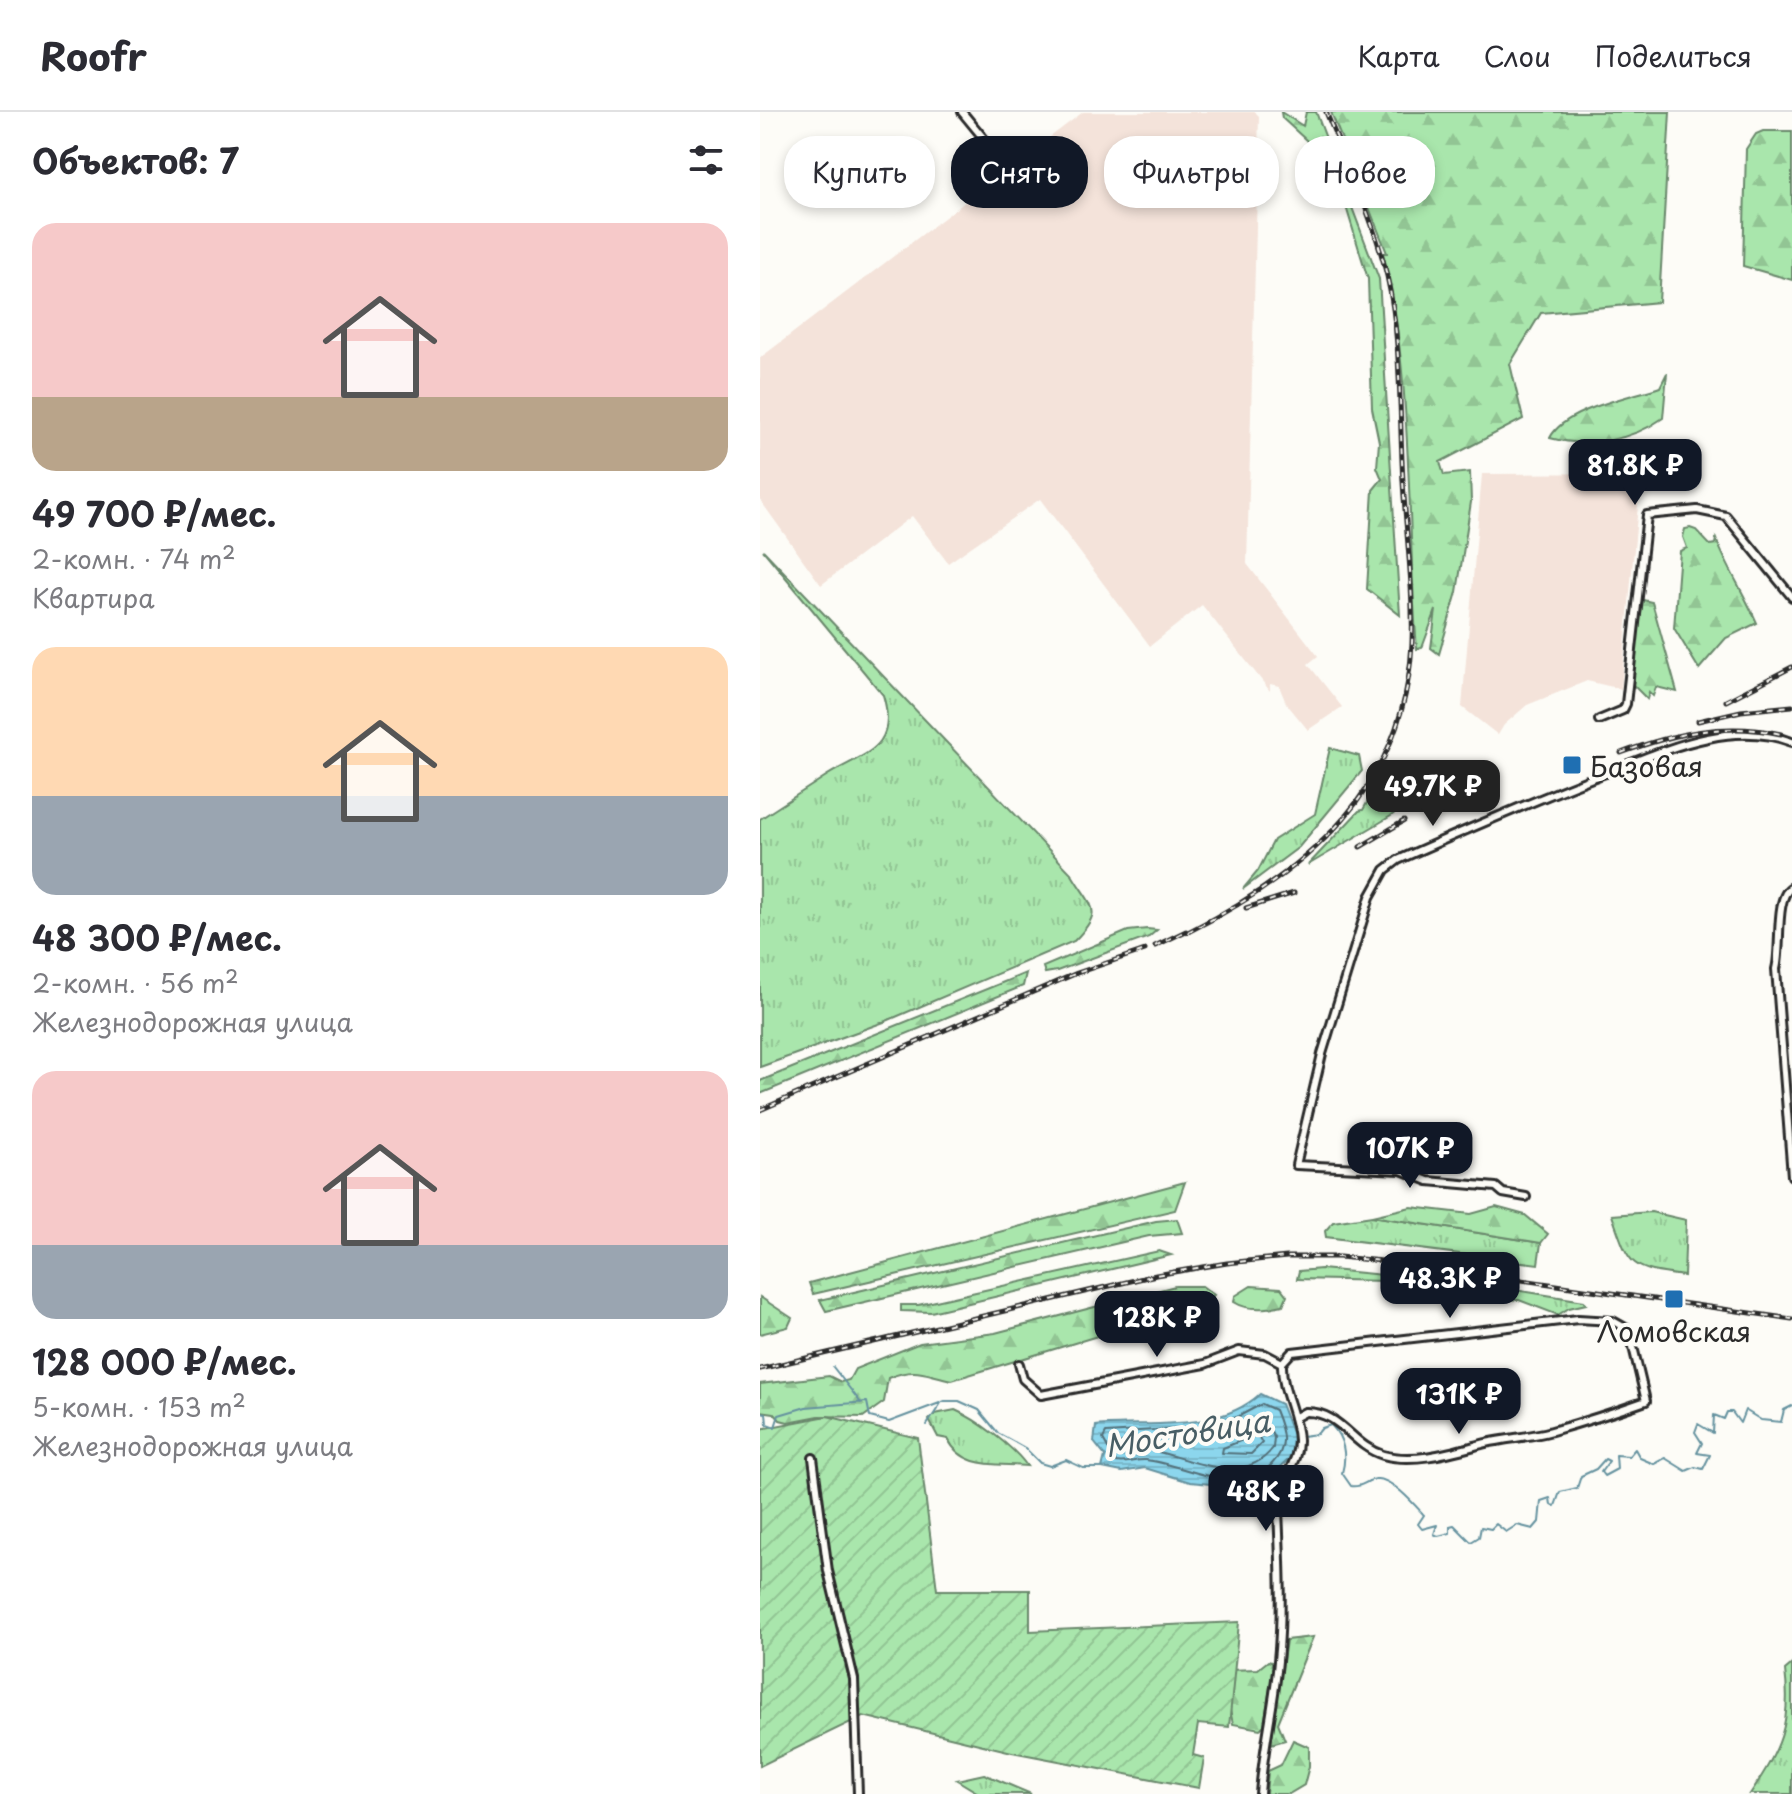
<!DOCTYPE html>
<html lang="ru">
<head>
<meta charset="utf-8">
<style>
  body { margin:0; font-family:"Playpen Sans",sans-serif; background:#f2f2f3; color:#2b2b33; height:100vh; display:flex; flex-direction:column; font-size:30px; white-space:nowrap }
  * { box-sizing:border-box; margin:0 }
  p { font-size:26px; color:#7c7c81 }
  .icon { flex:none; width:44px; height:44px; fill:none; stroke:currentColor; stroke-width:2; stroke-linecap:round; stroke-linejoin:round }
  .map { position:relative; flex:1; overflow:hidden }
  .side { display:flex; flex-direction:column; background:#fff; width:760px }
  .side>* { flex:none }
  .guide { position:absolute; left:24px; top:24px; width:760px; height:72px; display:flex; gap:16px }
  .price { position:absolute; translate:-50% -68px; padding:0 18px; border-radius:16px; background:#111827; color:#fff; font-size:26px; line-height:52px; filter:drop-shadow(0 2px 4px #0008) }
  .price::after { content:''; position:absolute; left:50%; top:48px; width:24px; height:18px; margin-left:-12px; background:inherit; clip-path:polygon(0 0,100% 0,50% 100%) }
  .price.current { background:#222; color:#fff }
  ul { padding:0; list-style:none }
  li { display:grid; align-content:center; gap:16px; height:424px; padding:0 32px }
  li span { display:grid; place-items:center; height:248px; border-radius:24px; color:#555 }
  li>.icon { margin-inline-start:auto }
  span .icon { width:144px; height:144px; fill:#fffc; stroke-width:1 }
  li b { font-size:34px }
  h2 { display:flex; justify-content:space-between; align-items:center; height:96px; padding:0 32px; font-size:34px }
  .chip { padding:0 28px; border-radius:32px; background:#fff; box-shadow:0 4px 12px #0003; font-size:28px; line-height:72px }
  .chip.current { background:#111827; color:#fff }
  header { display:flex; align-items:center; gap:48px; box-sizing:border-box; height:112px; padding:0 40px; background:#fff; border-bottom:2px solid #e1e1e2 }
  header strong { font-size:38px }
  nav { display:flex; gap:44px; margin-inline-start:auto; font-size:28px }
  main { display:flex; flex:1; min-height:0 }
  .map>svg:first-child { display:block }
  .built { fill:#f4e3da }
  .grass { fill:url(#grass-tufts); stroke:#6a886c; stroke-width:2 }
  .forest { fill:url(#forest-firs); stroke:#6a886c; stroke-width:2 }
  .garden { fill:url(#garden-furrows); stroke:#6a886c; stroke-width:2 }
  .water { fill:url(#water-rules); stroke:#65929f; stroke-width:2 }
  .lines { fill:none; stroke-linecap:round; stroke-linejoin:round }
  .shore { stroke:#526f79; stroke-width:2 }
  .stream { stroke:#65929f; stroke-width:2 }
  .street-casing { stroke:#2b2b2b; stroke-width:12 }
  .street { stroke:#fdfcf7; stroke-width:6 }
  .rail-casing { stroke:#2b2b2b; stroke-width:5 }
  .rail { stroke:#fdfcf7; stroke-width:2; stroke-dasharray:6; stroke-linecap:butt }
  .poi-dot { fill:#1f6fb2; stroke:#fdfcf7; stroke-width:3 }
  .labels { text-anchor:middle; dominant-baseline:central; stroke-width:8; stroke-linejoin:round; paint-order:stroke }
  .poi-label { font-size:28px; fill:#2b2b2b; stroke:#fdfcf7; text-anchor:start }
  .water-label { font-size:30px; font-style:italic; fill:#485e65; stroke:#fdfcf7 }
</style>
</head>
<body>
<header>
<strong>Roofr</strong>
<nav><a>Карта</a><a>Слои</a><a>Поделиться</a></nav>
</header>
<main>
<section class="side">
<h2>Объектов: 7<svg class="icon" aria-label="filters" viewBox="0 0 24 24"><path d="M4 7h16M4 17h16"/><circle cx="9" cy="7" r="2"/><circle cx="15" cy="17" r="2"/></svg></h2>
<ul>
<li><span style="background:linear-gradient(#f6c9c9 70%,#b9a48a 0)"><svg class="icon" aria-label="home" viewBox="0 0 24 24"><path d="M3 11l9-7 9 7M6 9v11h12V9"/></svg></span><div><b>49 700 ₽/мес.</b><p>2-комн. · 74 m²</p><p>Квартира</p></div></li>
<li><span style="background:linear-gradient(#ffd9b3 60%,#9aa5b1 0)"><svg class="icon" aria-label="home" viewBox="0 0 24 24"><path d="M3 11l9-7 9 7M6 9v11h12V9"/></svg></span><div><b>48 300 ₽/мес.</b><p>2-комн. · 56 m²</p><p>Железнодорожная улица</p></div></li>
<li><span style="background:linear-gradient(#f6c9c9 70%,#9aa5b1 0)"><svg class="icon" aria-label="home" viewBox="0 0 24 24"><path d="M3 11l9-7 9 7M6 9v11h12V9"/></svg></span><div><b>128 000 ₽/мес.</b><p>5-комн. · 153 m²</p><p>Железнодорожная улица</p></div></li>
</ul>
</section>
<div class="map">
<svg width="1032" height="1682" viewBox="0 0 1032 1682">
  <defs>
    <pattern id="grass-tufts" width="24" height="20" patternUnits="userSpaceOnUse" patternTransform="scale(2)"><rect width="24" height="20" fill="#a9e6ac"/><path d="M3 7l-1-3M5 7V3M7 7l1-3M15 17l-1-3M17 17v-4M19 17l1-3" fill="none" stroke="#92c594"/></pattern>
    <pattern id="forest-firs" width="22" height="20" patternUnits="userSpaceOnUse" patternTransform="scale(2)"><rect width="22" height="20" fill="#a9e6ac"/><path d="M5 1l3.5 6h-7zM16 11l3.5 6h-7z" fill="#92c594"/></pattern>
    <pattern id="garden-furrows" width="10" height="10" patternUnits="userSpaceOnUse" patternTransform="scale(2)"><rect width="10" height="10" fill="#a9e6ac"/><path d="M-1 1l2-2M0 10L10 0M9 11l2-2" fill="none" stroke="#92c594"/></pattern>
    <pattern id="water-rules" width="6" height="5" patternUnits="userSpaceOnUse" patternTransform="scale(2)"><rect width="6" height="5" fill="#8cd6ed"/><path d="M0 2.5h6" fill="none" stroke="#79b8cb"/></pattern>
  </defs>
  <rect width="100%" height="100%" fill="#fdfcf7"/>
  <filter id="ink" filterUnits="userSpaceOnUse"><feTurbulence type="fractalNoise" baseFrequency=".0125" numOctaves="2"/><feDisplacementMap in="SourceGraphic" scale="16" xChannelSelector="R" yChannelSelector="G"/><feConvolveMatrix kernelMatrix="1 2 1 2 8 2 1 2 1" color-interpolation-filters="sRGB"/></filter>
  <g filter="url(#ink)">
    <!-- built -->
    <path class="built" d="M323 0H495L499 4 487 452 558 544 548 552 582 595 548 618 526 591 519 574 510 572V579L442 493 390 534 280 387 188 451 152 404 61 473 0 388V246Z
      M881 361 861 577 827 569 767 593 744 613 738 623 702 595 722 362Z"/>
    <!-- grass -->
    <path class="grass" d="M3 438 311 761C331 796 346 797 314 829L124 910 0 955V707C21 693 42 680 63 666 100 641 140 640 123 583Z
      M570 636 599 644 602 659 539 735 483 777 498 759 514 728 555 702Z
      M609 687 649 689 631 704 548 753 599 699 603 698Z
      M891 1100 926 1108 924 1164C869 1157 870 1155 852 1103Z
      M612 1104 781 1131 778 1152 566 1125 565 1119 573 1110Z
      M698 1169 824 1189 826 1192 809 1196 798 1203 759 1188 720 1186 716 1180 689 1173Z
      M195 1298C216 1307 254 1335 267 1354 237 1351 203 1358 188 1327L178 1325 169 1308 175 1302Z
      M1032 1552V1682H990C1020 1637 1032 1613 1025 1558Z
      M224 1662 271 1682H220L197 1668Z"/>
    <!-- forest -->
    <path class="forest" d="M521 0 543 14 546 0H556L619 167 640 503 607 477 613 378 622 367 617 355 619 330 612 296 608 167 584 88 547 29 522 6Z
      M571 0H910L899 190 781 201 750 252 763 307 680 350 684 363 710 360 711 390 697 480 679 542 671 536 676 498 662 536 657 537C646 406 654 270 623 141H627Z
      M1003 19H1032V168L983 154 986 37 996 22Z
      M907 261 903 306C871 329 828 336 790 326 804 297 870 285 900 275Z
      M930 416 936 418 950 433 955 432 956 427C968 457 984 481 997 511L966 526 939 557 914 516 920 439 927 436 923 425 925 417Z
      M883 488 892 490 917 580 896 575 893 584 889 580 887 587 871 571Z
      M387 817 397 818 389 825 297 859 285 861 283 855 368 819Z
      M266 861 263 874 0 982V969Z
      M425 1070 415 1098 53 1182 49 1171Z
      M651 1095 711 1102 736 1095 765 1103 788 1122 781 1131 612 1104Z
      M417 1107 422 1121 389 1124 66 1199 60 1188 396 1109Z
      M399 1139 411 1143 171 1200 141 1199V1193H158Z
      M561 1157 675 1168 676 1186 650 1183 646 1176 626 1169 537 1167 539 1159Z
      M415 1174H442L454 1183 447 1191 192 1268C165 1263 157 1254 128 1266L124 1290 103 1305 59 1304 28 1310 20 1308 14 1301 0 1299V1272L69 1264 81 1270 89 1268 95 1257 160 1231 235 1221Z
      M491 1174 521 1176 527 1184 523 1193C507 1197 488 1199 474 1190L475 1184Z
      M0 1185 32 1206 28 1215 0 1222Z
      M553 1525 518 1611 525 1628 511 1632 526 1528Z
      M508 1549 514 1551 504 1613 500 1617 473 1612 467 1584 469 1558 498 1557Z
      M533 1628 549 1635V1654L544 1673 529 1682H506L508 1659 521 1653Z"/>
    <!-- garden -->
    <path class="garden" d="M67 1304 158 1326 177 1478H270V1519L479 1510 469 1615 438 1612 433 1643 444 1646 439 1676 252 1640 103 1604 0 1654V1317Z"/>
    <!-- water -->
    <path class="water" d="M500 1282 521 1292 533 1323 531 1345 505 1370 471 1374 430 1370 385 1356 362 1360 342 1356 345 1344 334 1330 336 1314C390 1309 457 1321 500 1282Z"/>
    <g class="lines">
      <!-- shore -->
      <path class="shore" d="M502 1292 515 1298C524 1320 529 1335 511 1353 477 1386 424 1352 386 1348 376 1347 367 1352 356 1350L343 1327 346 1321 460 1314Z
        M503 1304 514 1325 513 1336C483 1376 430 1346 390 1338 381 1337 373 1340 365 1341L360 1334 362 1330 372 1329 462 1324Z
        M497 1322 502 1331 491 1342 462 1341 463 1336Z"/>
      <!-- stream -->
      <path class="stream" d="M73 1255 101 1291
        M0 1300 6 1301 7 1312 15 1315 19 1303 46 1295 107 1290 110 1305 129 1310 185 1289H199L219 1298 238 1321 265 1336 280 1351 290 1354 306 1348 323 1356H342
        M167 1313 181 1291
        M542 1324 557 1322 562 1316 571 1313C584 1326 587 1344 582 1361L591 1374C602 1376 606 1368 616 1367 631 1365 655 1393 664 1403L658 1412 662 1417 677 1413 674 1422 678 1424 690 1421V1414L694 1413 711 1430 719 1425 721 1415 731 1417 736 1412 746 1420 757 1413 773 1417 779 1410 781 1389 790 1386 791 1393 795 1394 800 1380 817 1376 821 1364 836 1357 845 1347 849 1349 841 1360 844 1364 857 1357 856 1343 869 1344 875 1337 880 1346 894 1352 905 1346 926 1359 935 1355 943 1357 950 1343 937 1341 942 1331 935 1320 938 1312 953 1321 954 1303 964 1307 967 1300H972L980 1311 985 1298 1001 1308 1021 1310 1024 1298 1032 1294"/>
      <defs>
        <path id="street" d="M202 0 239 45
          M839 608 863 598 866 592 887 403 937 398 966 404 1032 485
          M1032 775C1014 784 1022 835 1016 857L1032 1064
          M766 1085 743 1081 736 1075 668 1069 641 1058 536 1053 562 942 610 785 625 758 638 748C706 718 774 688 843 662 901 640 970 606 1032 630
          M259 1252 263 1267 281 1283 445 1252 479 1239 505 1242 522 1251
          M53 1346 68 1459 94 1567 98 1682
          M500 1682C503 1637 514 1594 518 1549 523 1498 520 1448 518 1397 517 1371 539 1352 538 1328 537 1301 521 1279 522 1251L532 1240 818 1207 853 1209 869 1218 886 1289C855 1300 824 1310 792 1319 771 1325 748 1326 726 1331 695 1339 656 1352 623 1343 592 1334 581 1299 545 1300L534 1306"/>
      </defs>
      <!-- street casing -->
      <use href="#street" class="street-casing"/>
      <!-- street -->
      <use href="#street" class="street"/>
      <defs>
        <path id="rail" d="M966 589 1032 555
          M938 609 981 599 1032 594
          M861 641C915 621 964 610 1021 622
          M600 735 644 709
          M486 796 534 781
          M428 820C549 759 645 677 652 531 654 478 646 422 643 369 639 302 642 230 627 164 614 108 588 54 566 0
          M395 834 426 819
          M0 998 317 861 385 838
          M0 1257 396 1163 467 1151 527 1145H579L644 1151 1032 1207"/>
      </defs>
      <!-- rail casing -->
      <use href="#rail" class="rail-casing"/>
      <!-- rail -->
      <use href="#rail" class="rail"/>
    </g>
  </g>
  <!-- markers -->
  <g class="poi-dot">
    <rect x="802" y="643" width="20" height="20" rx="4"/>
    <rect x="904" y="1177" width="20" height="20" rx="4"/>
  </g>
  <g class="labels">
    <!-- poi labels -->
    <g class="poi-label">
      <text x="830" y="653">Базовая</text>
      <text x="914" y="1218" text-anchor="middle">Ломовская</text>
    </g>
    <!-- water labels -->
    <g class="water-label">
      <text transform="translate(427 1320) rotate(-9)">Мостовица</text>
    </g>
  </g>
</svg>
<b class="price" style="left:875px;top:395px">81.8K ₽</b>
<b class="price current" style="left:673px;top:716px">49.7K ₽</b>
<b class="price" style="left:650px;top:1078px">107K ₽</b>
<b class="price" style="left:690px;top:1208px">48.3K ₽</b>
<b class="price" style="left:397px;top:1247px">128K ₽</b>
<b class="price" style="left:699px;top:1324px">131K ₽</b>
<b class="price" style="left:506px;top:1421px">48K ₽</b>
<div class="guide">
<a class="chip">Купить</a>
<a class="chip current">Снять</a>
<a class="chip">Фильтры</a>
<a class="chip">Новое</a>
</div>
</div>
</main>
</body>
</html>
